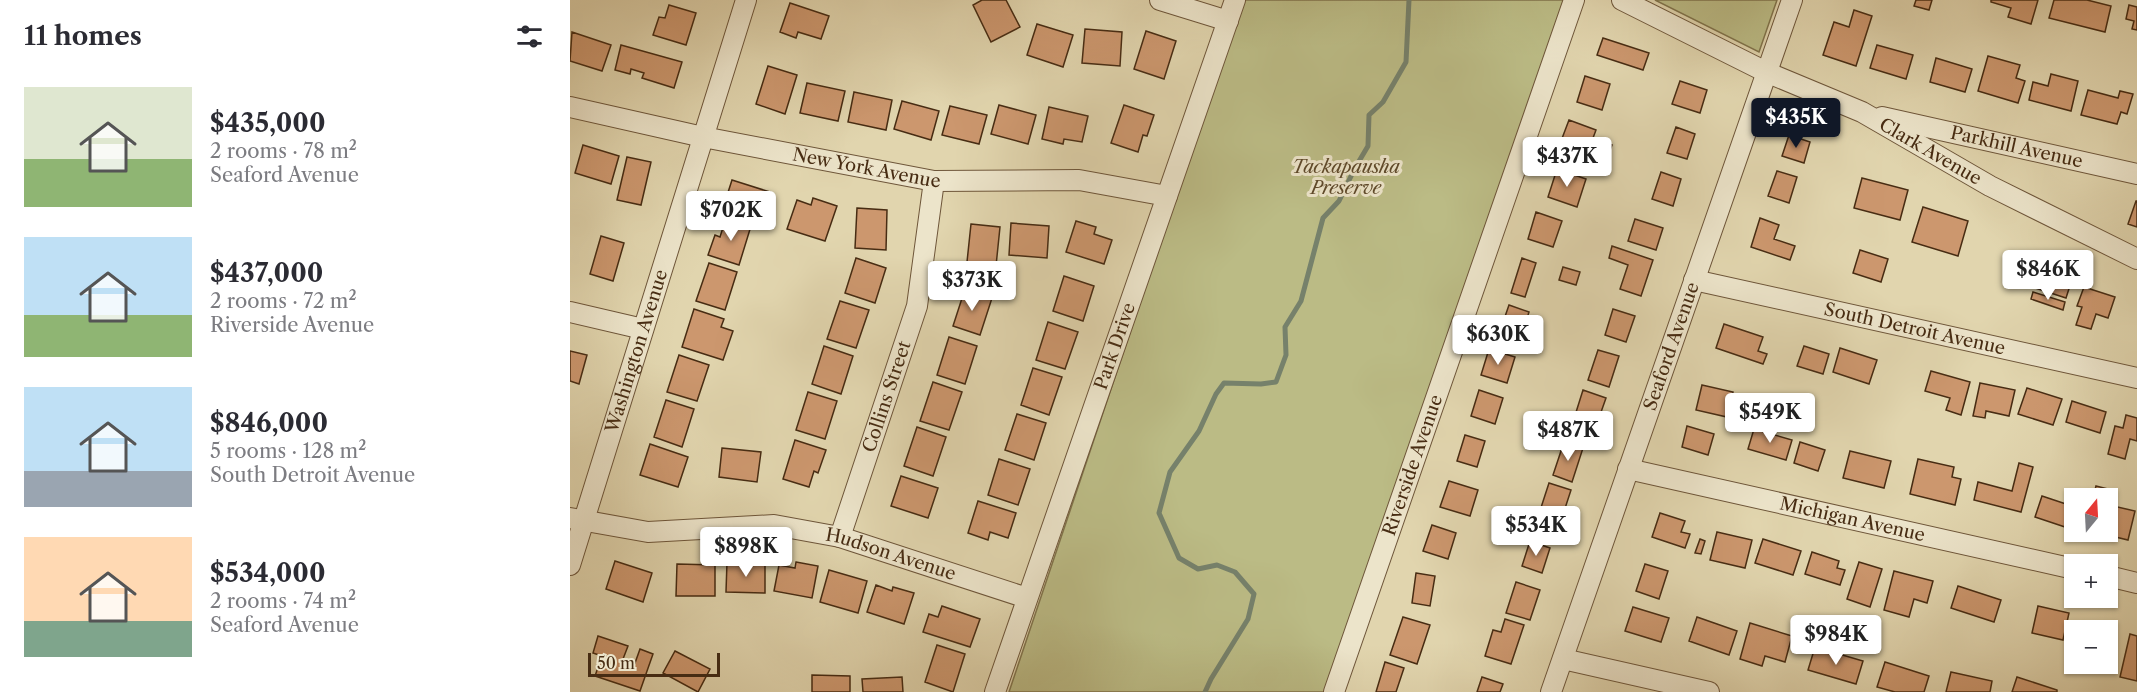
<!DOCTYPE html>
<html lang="en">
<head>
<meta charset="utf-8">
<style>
  body { margin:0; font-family:"Libre Caslon Text",serif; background:#f2f2f3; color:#2b2b33; height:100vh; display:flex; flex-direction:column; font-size:22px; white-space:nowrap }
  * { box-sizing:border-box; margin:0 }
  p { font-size:20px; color:#7c7c81 }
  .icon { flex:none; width:33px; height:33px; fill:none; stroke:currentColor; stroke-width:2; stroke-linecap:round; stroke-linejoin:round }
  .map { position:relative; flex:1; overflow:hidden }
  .sheet { display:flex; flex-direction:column; background:#fff; width:570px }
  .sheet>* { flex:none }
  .needle { width:39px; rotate:18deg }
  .buttons { position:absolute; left:1494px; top:488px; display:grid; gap:12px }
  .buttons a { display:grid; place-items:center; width:54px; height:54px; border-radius:0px; background:#fff; box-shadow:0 2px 4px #0004; font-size:30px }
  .scale { position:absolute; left:18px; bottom:15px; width:132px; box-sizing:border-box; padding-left:6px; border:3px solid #472c13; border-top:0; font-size:16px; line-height:21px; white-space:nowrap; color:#472c13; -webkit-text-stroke:4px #ece4ca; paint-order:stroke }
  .price { position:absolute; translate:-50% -51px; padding:0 14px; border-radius:6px; background:#fff; color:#222; font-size:20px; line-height:39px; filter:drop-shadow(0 2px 3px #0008) }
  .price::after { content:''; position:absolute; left:50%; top:36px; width:18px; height:14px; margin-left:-9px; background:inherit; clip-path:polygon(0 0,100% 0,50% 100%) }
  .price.current { background:#111827; color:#fff }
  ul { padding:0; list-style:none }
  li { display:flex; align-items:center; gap:18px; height:150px; padding:0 24px }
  li span { display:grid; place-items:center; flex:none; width:168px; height:120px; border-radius:0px; color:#555 }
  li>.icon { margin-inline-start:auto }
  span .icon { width:72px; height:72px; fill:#fffc; stroke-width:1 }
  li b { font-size:26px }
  h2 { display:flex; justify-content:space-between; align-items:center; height:72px; padding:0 24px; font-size:26px }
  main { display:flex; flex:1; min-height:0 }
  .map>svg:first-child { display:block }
  .green { fill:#bbbb85; stroke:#81744c; stroke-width:1.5 }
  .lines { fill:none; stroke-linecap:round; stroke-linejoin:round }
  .stream { stroke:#76816b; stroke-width:5 }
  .building { fill:#cc976e; stroke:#472c13; stroke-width:1.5 }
  .minor-casing { stroke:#6e563a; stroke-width:22 }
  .minor { stroke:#ece4ca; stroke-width:20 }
  .labels { text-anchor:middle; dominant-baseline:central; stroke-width:6; stroke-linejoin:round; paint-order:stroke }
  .street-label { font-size:18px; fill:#472c13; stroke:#ece4ca }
  .park-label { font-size:18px; font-style:italic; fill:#5e492a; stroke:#ece4ca }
</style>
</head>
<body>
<main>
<section class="sheet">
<h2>11 homes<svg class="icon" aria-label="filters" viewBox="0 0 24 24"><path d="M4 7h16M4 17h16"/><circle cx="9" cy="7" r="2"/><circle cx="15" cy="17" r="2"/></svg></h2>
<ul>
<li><span style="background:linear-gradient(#dfe7d0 60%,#8fb573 0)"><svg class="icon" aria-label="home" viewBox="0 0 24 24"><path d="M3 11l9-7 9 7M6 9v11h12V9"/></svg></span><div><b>$435,000</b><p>2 rooms · 78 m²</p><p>Seaford Avenue</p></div></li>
<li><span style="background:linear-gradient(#bfe0f5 65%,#8fb573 0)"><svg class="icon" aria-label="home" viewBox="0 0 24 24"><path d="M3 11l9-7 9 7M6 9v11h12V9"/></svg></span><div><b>$437,000</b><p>2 rooms · 72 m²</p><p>Riverside Avenue</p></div></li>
<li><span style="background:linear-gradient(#bfe0f5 70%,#9aa5b1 0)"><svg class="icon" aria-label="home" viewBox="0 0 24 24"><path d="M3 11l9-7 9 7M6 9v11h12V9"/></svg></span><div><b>$846,000</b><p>5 rooms · 128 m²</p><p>South Detroit Avenue</p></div></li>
<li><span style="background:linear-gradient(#ffd9b3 70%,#7fa58c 0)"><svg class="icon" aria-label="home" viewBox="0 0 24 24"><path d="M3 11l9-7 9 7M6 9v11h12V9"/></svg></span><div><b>$534,000</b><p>2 rooms · 74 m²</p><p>Seaford Avenue</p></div></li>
</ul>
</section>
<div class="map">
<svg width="1567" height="692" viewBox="0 0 1567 692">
  <rect width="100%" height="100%" fill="#e1d5ae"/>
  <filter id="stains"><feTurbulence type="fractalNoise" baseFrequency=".00333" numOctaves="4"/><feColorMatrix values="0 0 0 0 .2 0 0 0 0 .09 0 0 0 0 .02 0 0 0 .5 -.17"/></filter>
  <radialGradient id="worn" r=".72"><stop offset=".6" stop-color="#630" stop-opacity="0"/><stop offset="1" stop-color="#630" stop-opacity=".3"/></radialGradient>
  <!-- green -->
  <path class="green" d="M672 0H1001L760 692H439Z
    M1085 0H1207L1189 52Z"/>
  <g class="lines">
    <!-- stream -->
    <path class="stream" d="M635 692 641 679 678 619 684 594 665 572 647 565 628 569 609 558 589 513 600 472 629 431 646 394 654 383 691 384 706 382 716 355 715 327 731 301 753 218 769 201 785 168 798 146 799 115 813 102 836 62 839 0"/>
  </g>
  <!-- building -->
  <path class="building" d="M412 0H436L450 27 421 42 403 5Z
    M1346 0H1362L1359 10 1344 6Z
    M1421 0H1468L1461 24 1438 17 1441 8 1421 2Z
    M1484 0H1517L1541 6 1535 32 1479 18Z
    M220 3 259 16 251 39 228 32 226 38 210 32Z
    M99 5 126 13 116 45 83 35 89 17 95 18Z
    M1559 5 1567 7V30L1562 29 1564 21 1556 19Z
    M1284 10 1302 16 1286 66 1253 55 1264 22 1279 27Z
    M467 24 503 35 493 67 457 55Z
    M515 29 552 32 550 66 512 63Z
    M576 31 606 41 594 79 564 69Z
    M2 32 41 45 32 71 0 61Z
    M1033 38 1079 53 1073 70 1027 55Z
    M51 45 112 62 104 88 72 78 74 73 61 69 60 74 45 70Z
    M1307 45 1343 55 1336 79 1300 68Z
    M1418 56 1450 65 1446 78 1455 81 1448 103 1408 91Z
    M1366 58 1402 69 1395 92 1360 82Z
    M198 66 227 75 215 114 186 104Z
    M1481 74 1508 81 1501 111 1459 100 1463 82 1478 86Z
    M1015 76 1040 84 1032 110 1007 102Z
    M1110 81 1137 90 1130 113 1102 104Z
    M237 83 275 91 268 121 230 113Z
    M1518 90 1548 98 1550 91 1563 94 1557 114 1551 112 1547 124 1511 115Z
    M284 92 322 100 316 130 278 122Z
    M332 101 369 111 361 140 324 129Z
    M429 105 466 115 458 144 421 134Z
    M554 105 584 115 577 136 573 135 568 152 541 143Z
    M380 106 417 115 409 144 372 135Z
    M479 107 518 116 512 142 494 139 493 144 472 139Z
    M999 120 1026 130 1023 138 1042 145 1034 166 988 149Z
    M1106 127 1125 134 1117 159 1097 153Z
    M1219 135 1240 142 1234 163 1212 156Z
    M13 145 49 156 41 184 5 173Z
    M57 157 81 162 71 205 47 200Z
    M987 169 1016 179 1007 207 978 197Z
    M1207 171 1227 177 1219 203 1198 196Z
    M1091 172 1111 179 1103 206 1082 199Z
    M1292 178 1338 190 1330 220 1284 208Z
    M162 180 200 192 190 221 153 208Z
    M243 198 267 206 255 241 217 229 227 200 241 205Z
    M1566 201H1567V227L1558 224Z
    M1353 207 1398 221 1388 256 1342 242Z
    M287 208 317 210 316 250 285 248Z
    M966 212 992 221 983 247 958 239Z
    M156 218 181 226 169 265 138 255 145 235 150 237Z
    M1190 218 1209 225 1204 239 1225 246 1220 260 1181 247Z
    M1065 219 1093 228 1086 250 1058 241Z
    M506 221 526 227 524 234 542 240 534 264 496 252Z
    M441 223 479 226 477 258 439 255Z
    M401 224 430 227 426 266 397 262Z
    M31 236 54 243 43 281 20 274Z
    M1042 246 1083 260 1071 296 1050 289 1058 265 1039 258Z
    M1290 250 1318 259 1311 282 1283 273Z
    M286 258 316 268 305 303 275 293Z
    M952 258 966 263 955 297 941 293Z
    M139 263 167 272 155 310 126 301Z
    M1470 263 1504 273 1496 298 1462 287Z
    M993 267 1010 272 1006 285 989 280Z
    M494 276 524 286 513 321 483 311Z
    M1514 287 1545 297 1538 318 1526 314 1521 329 1506 325 1512 307 1507 306Z
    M395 289 422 298 410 335 383 326Z
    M1463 292 1495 302 1493 310 1461 299Z
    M270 301 299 310 286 348 257 339Z
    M939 305 959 312 951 338 930 331Z
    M124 309 154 319 151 327 163 331 153 360 112 347Z
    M1043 309 1065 316 1056 342 1035 335Z
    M478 322 508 332 495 369 466 360Z
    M1154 324 1193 337 1188 351 1197 354 1193 364 1146 348Z
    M379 337 407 346 395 384 367 375Z
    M254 346 283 356 271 394 242 384Z
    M1234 346 1259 354 1253 374 1227 366Z
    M1270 348 1307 360 1299 384 1263 372Z
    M919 349 945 357 937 383 911 375Z
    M1028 350 1049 356 1039 387 1018 380Z
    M0 351 17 355 9 384 0 381Z
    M109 355 139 365 127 401 97 392Z
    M463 368 492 377 479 415 451 405Z
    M1361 371 1400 382 1391 415 1376 410 1380 398 1355 391Z
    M363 382 392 392 379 430 350 421Z
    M1410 383 1445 390 1439 416 1416 411 1415 418 1403 416Z
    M1132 385 1163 392 1157 417 1126 410Z
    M1457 388 1492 399 1483 425 1448 414Z
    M909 390 933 398 925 424 901 416Z
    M1013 390 1036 398 1024 432 1002 425Z
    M238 392 267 401 255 439 226 430Z
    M96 400 124 409 112 447 84 437Z
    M1502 401 1536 412 1530 433 1496 422Z
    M447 414 476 423 464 460 435 450Z
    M1556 415 1567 418V441L1560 439 1555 459 1538 454 1545 426 1553 428Z
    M1117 426 1144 434 1138 455 1112 447Z
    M347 427 376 437 363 476 334 466Z
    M1184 429 1222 440 1216 460 1178 449Z
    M895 435 915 441 907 467 887 461Z
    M225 440 256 450 248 473 244 471 239 487 213 479Z
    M994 442 1013 448 1002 482 983 475Z
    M1230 442 1255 450 1248 471 1224 463Z
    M80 444 118 457 108 487 70 475Z
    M152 448 191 452 187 482 149 477Z
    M1280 451 1321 461 1314 488 1273 478Z
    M429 459 460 469 448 505 418 495Z
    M1348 459 1384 467 1382 477 1391 479 1385 505 1340 494Z
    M1449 463 1463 467 1451 512 1404 500 1408 482 1442 491Z
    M331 476 368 488 358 518 321 506Z
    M879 481 908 490 900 516 870 507Z
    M979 483 1001 490 988 530 966 523Z
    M1526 486 1546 491 1543 506 1565 511 1558 540 1521 531H1538V498H1523Z
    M1472 496 1502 506 1495 527 1465 517Z
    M408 501 446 513 438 538 420 532 418 540 398 533Z
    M1090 513 1115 521 1111 532 1120 534 1115 548 1082 537Z
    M862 525 886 533 878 559 853 551Z
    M1147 532 1182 540 1175 568 1140 560Z
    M1130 539 1135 541 1131 554 1125 553Z
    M1193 539 1231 551 1223 575 1185 563Z
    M960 541 980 548 972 573 952 566Z
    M1242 552 1269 561 1267 568 1275 570 1270 585 1235 574Z
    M45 561 82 573 73 602 36 589Z
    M157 562 195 563V593L156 592Z
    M226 562 248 566 242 598 204 591 209 565 225 568Z
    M1289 562 1312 569 1300 607 1277 599Z
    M107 564 145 565V596H106Z
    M1075 564 1098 571 1089 599 1066 591Z
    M259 570 297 581 288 613 250 602Z
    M1324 571 1363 581 1357 603 1344 599 1339 617 1314 610Z
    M846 573 865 576 860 606 842 603Z
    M946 582 970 590 960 620 936 613Z
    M306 585 322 591 323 587 344 593 334 624 297 612Z
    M1388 586 1431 600 1424 622 1381 608Z
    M372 606 410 619 400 647 353 632 359 614 368 617Z
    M1468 606 1499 613 1493 640 1462 633Z
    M1063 607 1099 618 1091 642 1055 631Z
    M833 617 860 625 847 664 820 655Z
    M1127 617 1167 631 1159 655 1119 641Z
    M935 619 954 625 941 664 915 656 923 630 931 632Z
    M1180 623 1222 636 1215 662 1195 656 1192 666 1170 659Z
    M1560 634 1567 636V681L1550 677Z
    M28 636 58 646 53 659 65 663 70 649 83 654 70 691 25 676 32 656 23 653Z
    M367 645 395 654 383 692 355 682Z
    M1245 647 1293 661 1286 684 1238 670Z
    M105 651 140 669 128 692 93 673Z
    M815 662 834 668 826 692H806Z
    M1315 662 1359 676 1354 692H1325L1307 687Z
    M1381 672 1422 681 1420 692H1376Z
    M242 675 280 676V692H242Z
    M332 677 333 692H293L292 679Z
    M912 677 933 684 930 692H907Z
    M1447 677 1487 690V692H1442Z"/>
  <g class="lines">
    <defs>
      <g id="minor">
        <path d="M590 0 658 21"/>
        <path id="s1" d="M1052 0 1196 72 1292 112 1420 186 1567 259"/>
        <path id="s2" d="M0 107 133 137 364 181 509 180 597 196"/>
        <path id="s3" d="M1312 117 1567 174"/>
        <path id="s4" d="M1124 280 1567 378"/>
        <path d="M0 312 73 329"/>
        <path id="s5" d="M1058 469 1504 569"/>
        <path id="s6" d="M0 518 78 532 204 525 270 537 457 598"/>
        <path id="s7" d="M270 537 347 306 364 181"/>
        <path id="s8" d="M0 565 176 0"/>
        <path d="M1538 576 1567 583"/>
        <path d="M993 659 1139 692"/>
        <path id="s9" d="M425 692 665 0"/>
        <path id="s10" d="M764 692 1004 0"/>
        <path id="s11" d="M981 692 1222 0"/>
      </g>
    </defs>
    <!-- minor casing -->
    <use href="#minor" class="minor-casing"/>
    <!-- minor -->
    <use href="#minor" class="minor"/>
  </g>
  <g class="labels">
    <!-- street labels -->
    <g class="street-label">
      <text stroke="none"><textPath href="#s3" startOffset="138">Parkhill Avenue</textPath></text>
      <text stroke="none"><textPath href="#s1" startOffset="344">Clark Avenue</textPath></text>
      <text stroke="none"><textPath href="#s2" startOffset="303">New York Avenue</textPath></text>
      <text stroke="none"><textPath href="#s4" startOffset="226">South Detroit Avenue</textPath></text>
      <text stroke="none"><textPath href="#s9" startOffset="366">Park Drive</textPath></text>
      <text stroke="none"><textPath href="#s11" startOffset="366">Seaford Avenue</textPath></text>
      <text stroke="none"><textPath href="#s8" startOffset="224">Washington Avenue</textPath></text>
      <text stroke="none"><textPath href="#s7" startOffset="148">Collins Street</textPath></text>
      <text stroke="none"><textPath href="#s10" startOffset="240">Riverside Avenue</textPath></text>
      <text stroke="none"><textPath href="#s5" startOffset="230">Michigan Avenue</textPath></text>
      <text stroke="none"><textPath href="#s6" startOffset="326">Hudson Avenue</textPath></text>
    </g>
    <!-- park labels -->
    <g class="park-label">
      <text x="776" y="167">Tackapausha<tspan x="776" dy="21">Preserve</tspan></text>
    </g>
  </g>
  <rect width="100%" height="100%" filter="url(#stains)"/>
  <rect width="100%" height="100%" fill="url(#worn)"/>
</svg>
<div class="buttons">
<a><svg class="needle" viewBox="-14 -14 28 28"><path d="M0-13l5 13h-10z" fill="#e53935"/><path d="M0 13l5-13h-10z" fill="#7c7c81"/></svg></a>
<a>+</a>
<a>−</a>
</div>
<div class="scale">50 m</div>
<b class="price current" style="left:1226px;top:149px">$435K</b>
<b class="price" style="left:997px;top:188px">$437K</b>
<b class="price" style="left:161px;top:242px">$702K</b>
<b class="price" style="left:1478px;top:301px">$846K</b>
<b class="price" style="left:402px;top:312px">$373K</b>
<b class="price" style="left:928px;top:366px">$630K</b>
<b class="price" style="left:1200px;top:444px">$549K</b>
<b class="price" style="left:998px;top:462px">$487K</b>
<b class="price" style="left:966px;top:557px">$534K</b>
<b class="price" style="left:176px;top:578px">$898K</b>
<b class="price" style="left:1266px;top:666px">$984K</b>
</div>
</main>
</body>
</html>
